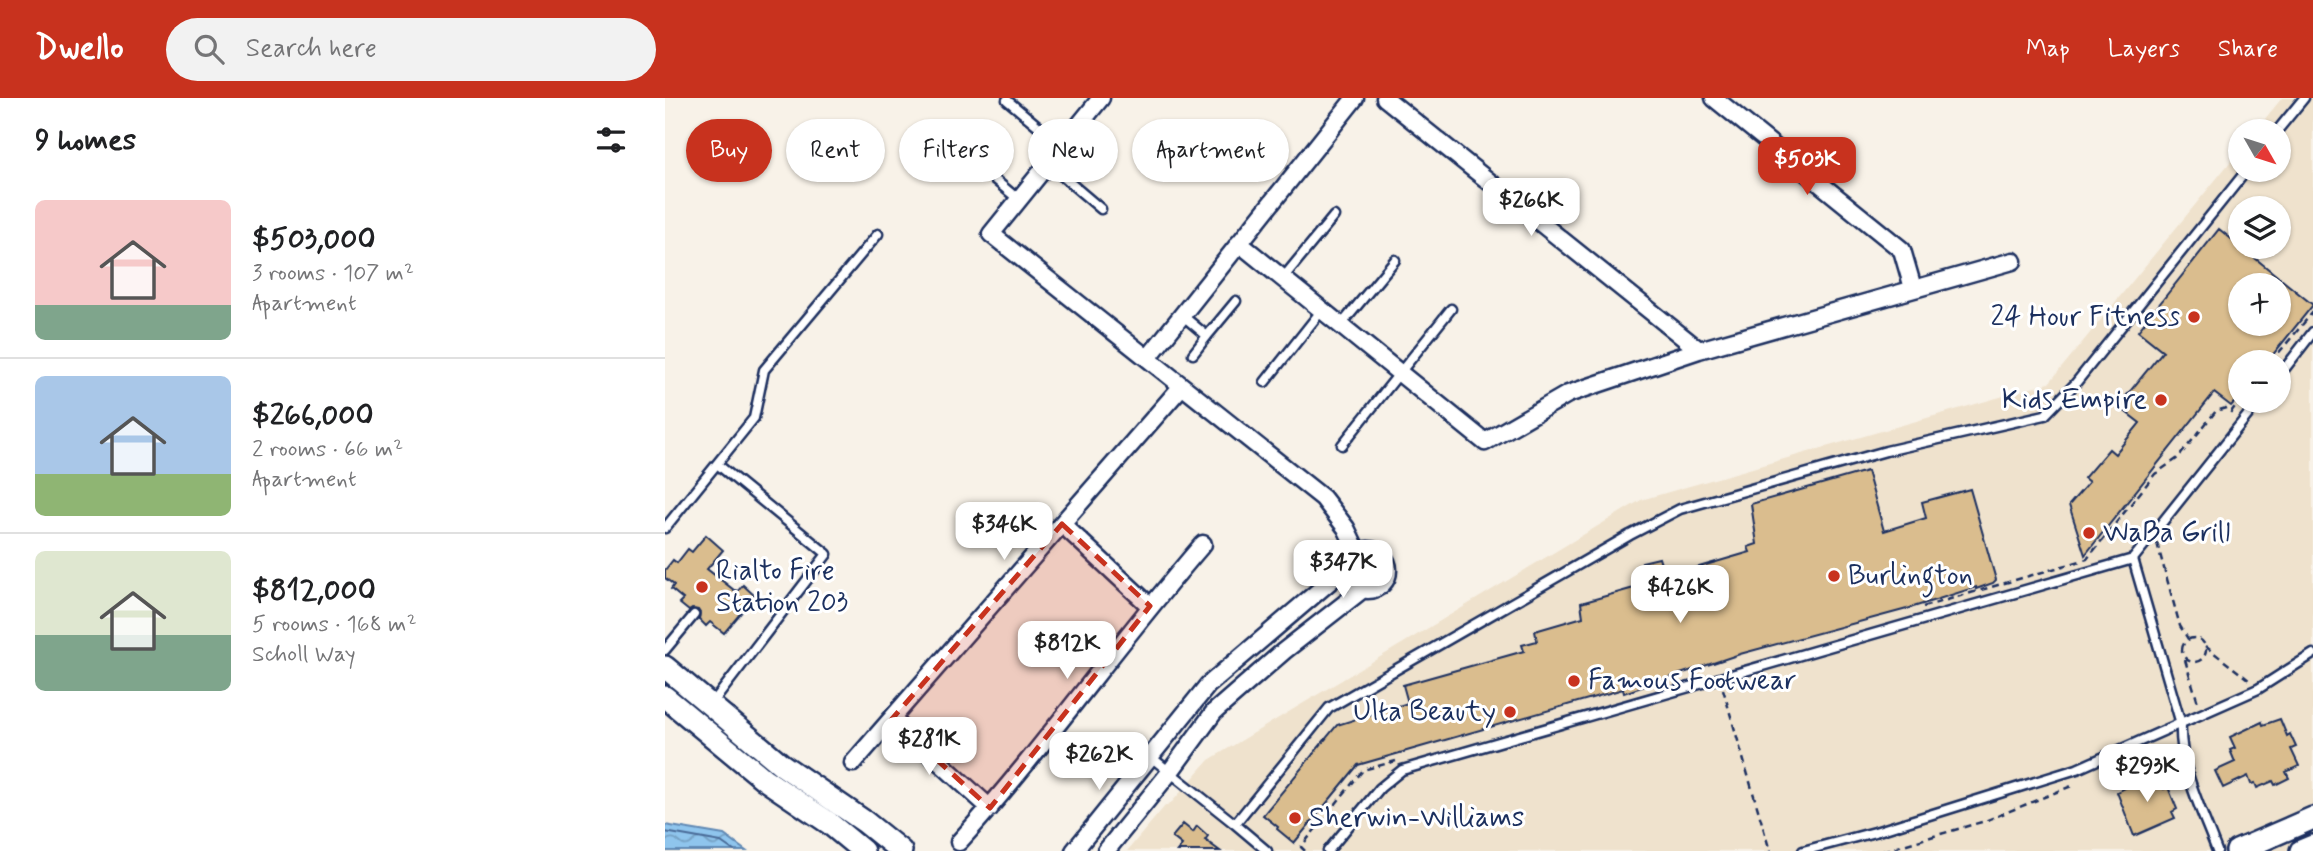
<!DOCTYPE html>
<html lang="en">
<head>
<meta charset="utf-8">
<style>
  body { margin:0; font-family:Mynerve,sans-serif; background:#f2f2f2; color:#202124; height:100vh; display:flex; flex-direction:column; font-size:26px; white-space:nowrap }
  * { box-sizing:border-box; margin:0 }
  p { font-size:23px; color:#757577 }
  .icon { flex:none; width:38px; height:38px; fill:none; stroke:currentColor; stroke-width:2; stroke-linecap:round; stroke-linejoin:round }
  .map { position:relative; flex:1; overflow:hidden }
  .side { display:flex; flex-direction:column; background:#fff; width:665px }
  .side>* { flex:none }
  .guide { position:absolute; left:21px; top:21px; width:665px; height:63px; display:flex; gap:14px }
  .needle { width:46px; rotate:129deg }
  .controls { position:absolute; left:1563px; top:21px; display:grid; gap:14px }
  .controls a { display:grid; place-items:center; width:63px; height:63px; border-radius:50%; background:#fff; box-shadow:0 2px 5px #0004; font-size:35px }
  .price { position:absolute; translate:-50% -60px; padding:0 16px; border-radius:14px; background:#fff; color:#222; font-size:23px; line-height:46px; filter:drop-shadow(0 2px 4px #0008) }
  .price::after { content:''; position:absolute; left:50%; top:42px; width:21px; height:16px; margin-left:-10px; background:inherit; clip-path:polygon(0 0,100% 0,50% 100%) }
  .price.selected { background:#c8321e; color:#fff }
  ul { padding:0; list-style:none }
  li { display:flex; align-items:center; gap:21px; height:175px; padding:0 35px }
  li+li { border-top:2px solid #e0e0e0 }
  li span { display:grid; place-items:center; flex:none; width:196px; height:140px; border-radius:10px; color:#555 }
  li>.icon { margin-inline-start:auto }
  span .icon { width:84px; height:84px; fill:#fffc; stroke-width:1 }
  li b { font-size:30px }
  h2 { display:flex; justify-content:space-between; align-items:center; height:84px; padding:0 35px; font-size:30px }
  .pill { padding:0 24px; border-radius:32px; background:#fff; box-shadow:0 2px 5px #0004; font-size:24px; line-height:63px }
  .pill.selected { background:#c8321e; color:#fff }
  header { display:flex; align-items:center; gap:42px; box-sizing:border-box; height:98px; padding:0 35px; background:#c8321e; color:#fff }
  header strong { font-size:33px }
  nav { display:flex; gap:38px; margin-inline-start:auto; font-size:24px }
  .search { width:490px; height:63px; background:#f2f2f2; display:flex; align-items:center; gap:18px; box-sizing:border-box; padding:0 24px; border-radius:38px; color:#757577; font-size:26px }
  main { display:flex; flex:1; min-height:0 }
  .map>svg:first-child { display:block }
  .built { fill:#efe2cd; fill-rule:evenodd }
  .water { fill:url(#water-waves); stroke:#6189b4; stroke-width:2 }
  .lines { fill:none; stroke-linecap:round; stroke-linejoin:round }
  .shore { stroke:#496b97; stroke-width:2 }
  .building { fill:#dabd8e; stroke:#1b2f5e; stroke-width:2; fill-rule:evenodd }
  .lane-casing { stroke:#1b2f5e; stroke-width:13 }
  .street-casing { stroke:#1b2f5e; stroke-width:21 }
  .secondary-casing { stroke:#1b2f5e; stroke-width:26 }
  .path { stroke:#1b2f5e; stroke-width:2.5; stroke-dasharray:7 5; stroke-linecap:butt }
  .lane { stroke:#fff; stroke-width:8 }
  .street { stroke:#fff; stroke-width:16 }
  .secondary { stroke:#fff; stroke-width:21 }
  .marked { fill:#c8321e; fill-opacity:0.2; stroke:#c8321e; stroke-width:5; stroke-dasharray:14 9; stroke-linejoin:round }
  .poi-dot { fill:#c8321e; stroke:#fff; stroke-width:2.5 }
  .labels { text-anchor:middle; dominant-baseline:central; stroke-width:6; stroke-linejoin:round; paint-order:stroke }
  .poi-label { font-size:28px; fill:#1b2f5e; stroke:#fff; text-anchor:start }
</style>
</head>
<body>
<header>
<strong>Dwello</strong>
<div class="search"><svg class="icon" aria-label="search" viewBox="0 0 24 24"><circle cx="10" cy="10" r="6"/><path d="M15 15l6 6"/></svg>Search here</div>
<nav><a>Map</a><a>Layers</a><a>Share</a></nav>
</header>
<main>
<section class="side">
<h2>9 homes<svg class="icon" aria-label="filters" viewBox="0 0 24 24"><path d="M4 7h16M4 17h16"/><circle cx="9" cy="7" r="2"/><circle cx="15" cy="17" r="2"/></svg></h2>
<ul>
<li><span style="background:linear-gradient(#f6c9c9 75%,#7fa58c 0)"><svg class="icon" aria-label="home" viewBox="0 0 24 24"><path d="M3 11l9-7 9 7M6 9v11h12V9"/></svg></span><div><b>$503,000</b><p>3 rooms · 107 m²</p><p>Apartment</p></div></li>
<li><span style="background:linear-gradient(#a9c7e8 70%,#8fb573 0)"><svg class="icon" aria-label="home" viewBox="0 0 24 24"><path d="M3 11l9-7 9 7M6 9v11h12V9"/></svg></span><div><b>$266,000</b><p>2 rooms · 66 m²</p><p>Apartment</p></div></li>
<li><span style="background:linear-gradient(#dfe7d0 60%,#7fa58c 0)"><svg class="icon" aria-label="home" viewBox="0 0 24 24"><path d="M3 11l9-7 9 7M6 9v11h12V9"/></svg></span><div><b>$812,000</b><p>5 rooms · 168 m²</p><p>Scholl Way</p></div></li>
</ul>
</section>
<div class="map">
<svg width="1648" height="753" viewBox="0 0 1648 753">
  <defs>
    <pattern id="water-waves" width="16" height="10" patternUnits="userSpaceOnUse" patternTransform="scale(1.75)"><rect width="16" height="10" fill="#8fc5ed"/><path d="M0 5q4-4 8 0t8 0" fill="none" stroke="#74a0c3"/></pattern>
  </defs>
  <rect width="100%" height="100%" fill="#f8f2e8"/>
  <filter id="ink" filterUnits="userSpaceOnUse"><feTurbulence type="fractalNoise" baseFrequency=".0143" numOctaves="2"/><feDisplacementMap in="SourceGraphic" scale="14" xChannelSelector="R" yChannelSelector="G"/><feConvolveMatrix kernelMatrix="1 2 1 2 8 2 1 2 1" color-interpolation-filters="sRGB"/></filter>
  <g filter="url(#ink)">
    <!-- built -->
    <path class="built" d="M1617 0H1648V753H462L500 708 507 704 544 662 976 402 1384 285 1575 52V72H1614V33H1590ZM1575 110H1614V149H1575ZM1575 187H1614V226H1575ZM1575 264H1614V303H1575Z"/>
    <!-- water -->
    <path class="water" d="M0 727 59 737 81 753H0Z"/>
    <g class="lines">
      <!-- shore -->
      <path class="shore" d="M0 734 56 744 69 753"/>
    </g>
    <!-- building -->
    <path class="building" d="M1554 131 1648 207 1602 264H1575V298L1566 308 1549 295 1420 457 1404 407 1424 384 1419 380 1444 351 1450 356 1475 325 1453 308 1498 253 1473 233ZM1575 187H1614V226H1575Z
      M1202 373 1219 433 1261 420 1257 404 1305 391 1331 482 1328 485 1311 491V489L1242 511 1075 556 959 595 958 591 693 667 629 745 612 731 613 729 598 717 672 627 743 605 738 587 859 553 857 547 872 543 870 533 918 519 916 505 983 486 977 464 994 460 1000 479 1085 454 1083 449 1092 446 1086 406Z
      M41 437 58 452 42 471 69 492 73 493 78 487 90 498 59 535 45 524 41 528 34 521 35 515 33 512 27 511 24 513 14 505 18 501 6 491 9 487 0 480V472L8 462 12 465 23 451 27 454Z
      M1615 621 1622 638 1625 636 1631 649 1626 651 1634 668 1621 674 1624 680 1610 687 1608 683 1592 690 1590 685 1586 686 1583 678 1558 690 1550 673 1570 664 1565 652 1570 650 1565 639 1597 624 1598 627Z
      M1491 674 1499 691 1503 689 1512 711 1507 714 1510 720 1469 738 1452 694Z
      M518 726 528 734 532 728 543 738 540 742 555 753H512L517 747 507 739Z"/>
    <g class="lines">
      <defs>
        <path id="lane" d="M342 2 397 48
          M1612 33 1639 0
          M297 54 354 102
          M383 66 436 111
          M618 180 669 118
          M517 217 542 238 571 203
          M676 227 730 162
          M528 256 542 238
          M1614 278 1648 234
          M600 284 657 212
          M677 347 786 211
          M0 430 89 320 99 272 213 136
          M1468 461 1516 626C1514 669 1537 713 1552 753
          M0 552 29 517
          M46 607 162 456 52 366
          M486 659 570 726 664 610 965 437 1015 411 1221 353 1380 317 1410 286 1582 72
          M570 726 602 753
          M663 753 715 690 737 672 1468 461 1594 303
          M1138 753 1210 734 1412 671 1593 591 1648 556"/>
        <path id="street" d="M436 0 326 136 658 400 681 430 693 455
          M720 0 1034 252
          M1049 0 1237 152 1248 190
          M574 145 820 344 903 296 1034 252 1348 163
          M483 260 690 0
          M397 426 485 508
          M683 472a20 20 0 1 1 40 0a20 20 0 1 1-40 0Z
          M227 621 325 710
          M188 665 517 288
          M294 744C380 649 454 543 538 446
          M409 753 543 587 683 468
          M441 753 505 674 549 614 619 553 697 492"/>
        <path id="secondary" d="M0 569 117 667 200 724 236 753
          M0 599 99 681 164 725 198 753
          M1572 753 1648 720
          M1636 753 1648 748"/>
      </defs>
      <!-- lane casing -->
      <use href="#lane" class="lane-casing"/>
      <!-- street casing -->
      <use href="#street" class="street-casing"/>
      <!-- secondary casing -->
      <use href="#secondary" class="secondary-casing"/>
      <!-- path -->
      <path class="path" d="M1606 264 1648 214
        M1492 445 1515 528 1523 541
        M1258 509 1422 461 1490 376 1513 360 1551 313 1561 310 1566 314 1575 302
        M1517 552a12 12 0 1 1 24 0a12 12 0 1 1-24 0Z
        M1540 548 1584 582
        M1520 562 1533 605
        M1058 591 1105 753
        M640 753 636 749 698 672 731 663
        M1218 753 1320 723 1409 687"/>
      <!-- lane -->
      <use href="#lane" class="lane"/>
      <!-- street -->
      <use href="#street" class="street"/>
      <!-- secondary -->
      <use href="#secondary" class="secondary"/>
    </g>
  </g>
  <!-- marked area -->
  <path class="marked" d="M397 426 485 508 325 710 227 621Z"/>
  <!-- markers -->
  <g class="poi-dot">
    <circle cx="1529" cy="219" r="7"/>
    <circle cx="1496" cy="302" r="7"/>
    <circle cx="1424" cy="435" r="7"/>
    <circle cx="1169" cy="478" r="7"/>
    <circle cx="37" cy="489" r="7"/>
    <circle cx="909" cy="583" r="7"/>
    <circle cx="845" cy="614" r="7"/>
    <circle cx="630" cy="720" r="7"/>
  </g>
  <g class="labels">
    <!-- poi labels -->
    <g class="poi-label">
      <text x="1515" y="219" text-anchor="end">24 Hour Fitness</text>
      <text x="1482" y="302" text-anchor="end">Kids Empire</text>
      <text x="1438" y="435">WaBa Grill</text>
      <text x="51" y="473">Rialto Fire<tspan x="51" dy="32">Station 203</tspan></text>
      <text x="1183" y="478">Burlington</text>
      <text x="923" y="583">Famous Footwear</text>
      <text x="831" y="614" text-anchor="end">Ulta Beauty</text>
      <text x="644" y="720">Sherwin-Williams</text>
    </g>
  </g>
</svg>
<div class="controls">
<a><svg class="needle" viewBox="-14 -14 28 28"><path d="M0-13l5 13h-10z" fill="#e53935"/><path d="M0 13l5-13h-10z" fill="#757577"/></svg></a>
<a><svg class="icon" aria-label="layers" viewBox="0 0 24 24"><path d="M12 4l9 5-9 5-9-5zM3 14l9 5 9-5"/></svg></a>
<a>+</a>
<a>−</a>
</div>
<b class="price selected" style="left:1142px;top:99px">$503K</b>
<b class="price" style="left:866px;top:140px">$266K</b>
<b class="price" style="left:339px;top:464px">$346K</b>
<b class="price" style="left:678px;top:502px">$347K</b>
<b class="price" style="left:1015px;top:527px">$426K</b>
<b class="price" style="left:402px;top:583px">$812K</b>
<b class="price" style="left:264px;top:679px">$281K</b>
<b class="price" style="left:434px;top:694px">$262K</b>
<b class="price" style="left:1482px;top:706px">$293K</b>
<div class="guide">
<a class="pill selected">Buy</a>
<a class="pill">Rent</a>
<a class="pill">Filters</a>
<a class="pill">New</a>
<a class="pill">Apartment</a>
</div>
</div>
</main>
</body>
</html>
